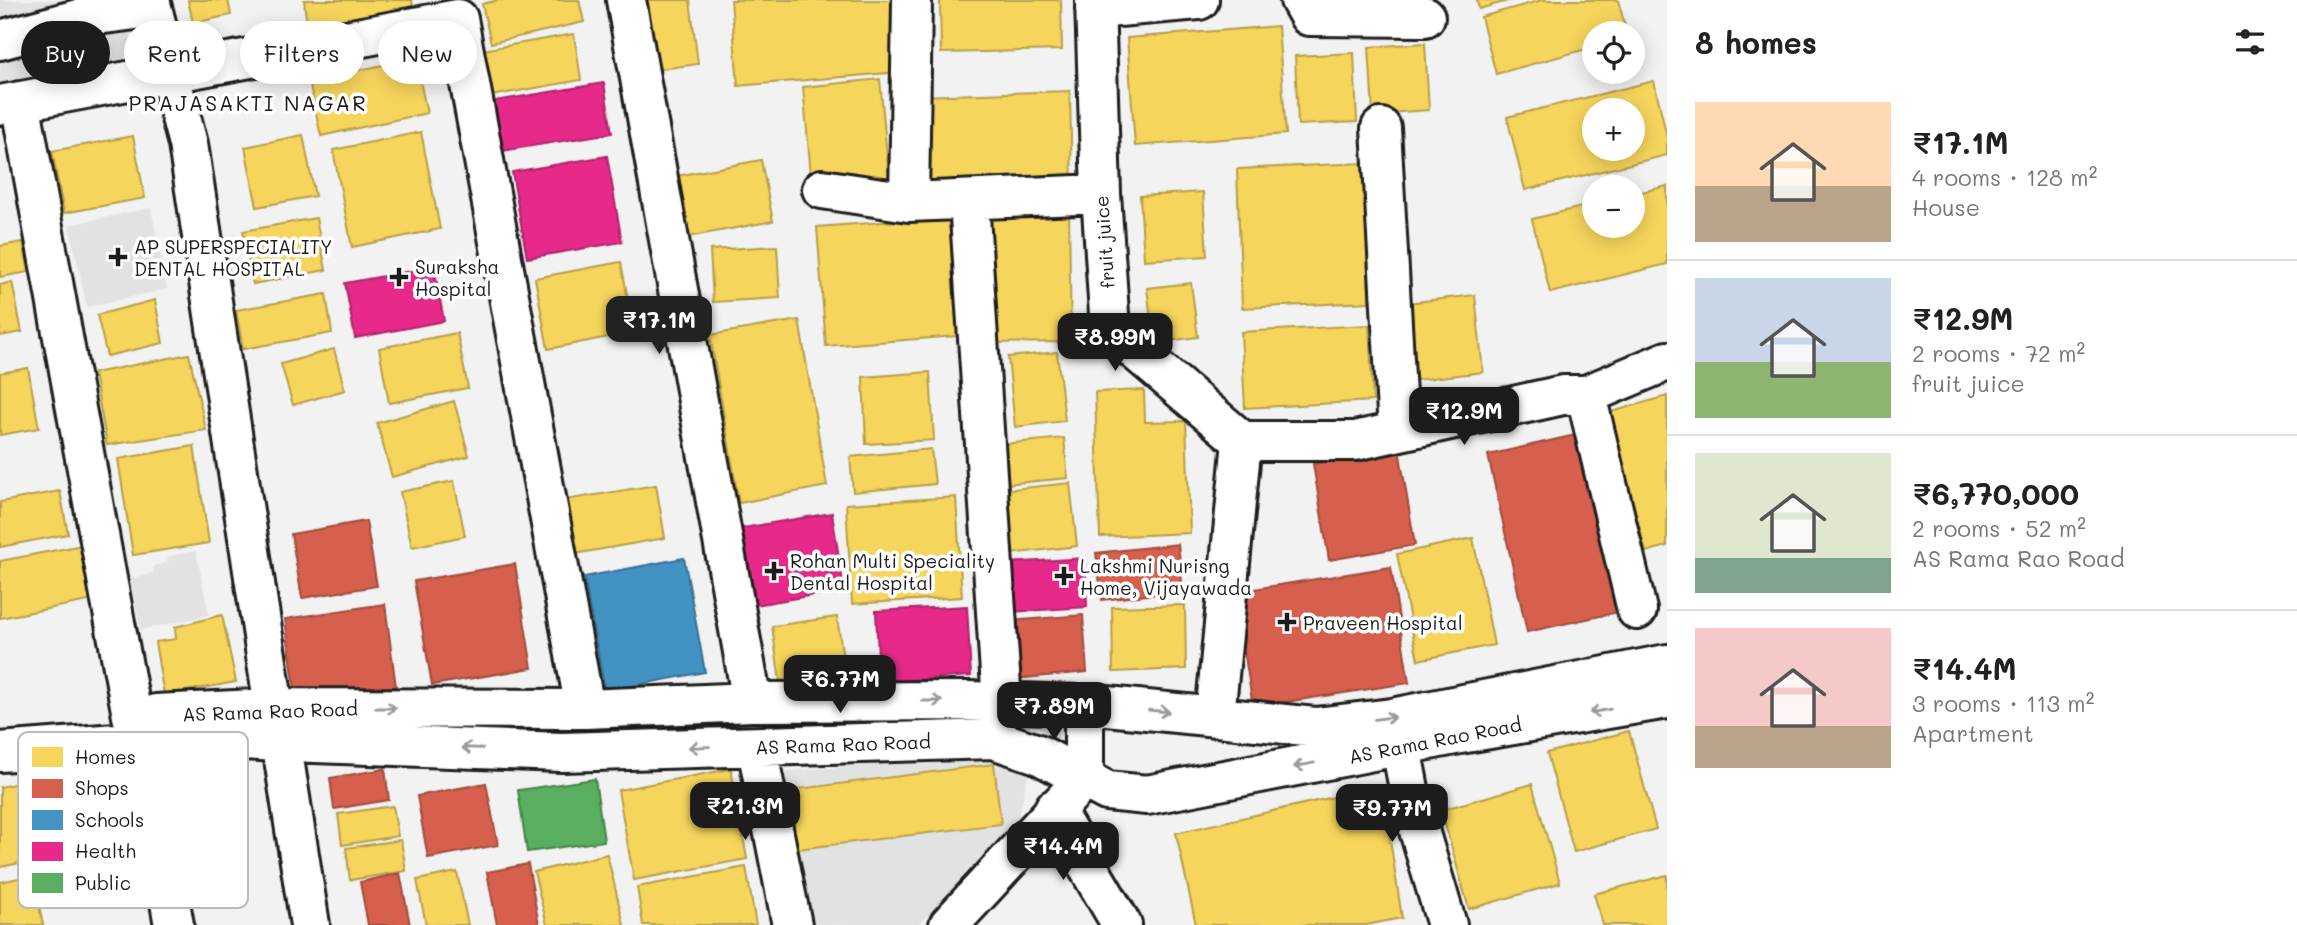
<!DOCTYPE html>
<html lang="en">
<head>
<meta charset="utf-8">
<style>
  body { margin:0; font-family:Mali,sans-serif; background:#f2f2f2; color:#222; height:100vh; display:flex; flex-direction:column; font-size:26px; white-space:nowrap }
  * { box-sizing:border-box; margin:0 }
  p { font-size:23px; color:#767676 }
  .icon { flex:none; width:38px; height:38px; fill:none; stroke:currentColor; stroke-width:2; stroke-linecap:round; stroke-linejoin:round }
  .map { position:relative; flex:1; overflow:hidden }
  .sheet { display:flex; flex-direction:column; background:#fff; width:630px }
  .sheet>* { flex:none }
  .guide { position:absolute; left:21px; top:21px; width:665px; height:63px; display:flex; gap:14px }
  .fabs { position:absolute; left:1582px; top:21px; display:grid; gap:14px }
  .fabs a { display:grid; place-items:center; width:63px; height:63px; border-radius:50%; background:#fff; box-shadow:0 4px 18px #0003; font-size:35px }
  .price { position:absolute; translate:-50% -60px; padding:0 16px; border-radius:14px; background:#1c1c1c; color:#fff; font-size:23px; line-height:46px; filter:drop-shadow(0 2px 4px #0008) }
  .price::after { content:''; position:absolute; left:50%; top:42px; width:21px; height:16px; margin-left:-10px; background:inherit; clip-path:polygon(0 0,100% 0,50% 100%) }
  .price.selected { background:#222; color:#fff }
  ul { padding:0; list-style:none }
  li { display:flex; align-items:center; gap:21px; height:175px; padding:0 28px }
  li+li { border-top:2px solid #e0e0e0 }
  li span { display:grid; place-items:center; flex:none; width:196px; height:140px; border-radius:0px; color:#555 }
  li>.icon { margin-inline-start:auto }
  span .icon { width:84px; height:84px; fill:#fffc; stroke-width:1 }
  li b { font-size:30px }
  h2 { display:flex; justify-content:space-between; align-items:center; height:84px; padding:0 28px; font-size:30px }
  .tag { padding:0 24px; border-radius:32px; background:#fff; box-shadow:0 4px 18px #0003; font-size:24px; line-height:63px }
  .tag.selected { background:#1c1c1c; color:#fff }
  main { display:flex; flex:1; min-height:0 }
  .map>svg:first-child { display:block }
  .built { fill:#e2e2e2 }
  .homes { fill:#f6d55c; stroke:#b59e49; stroke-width:2; fill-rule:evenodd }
  .shops { fill:#d6604d; stroke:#9e4c3e; stroke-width:2 }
  .schools { fill:#4393c3; stroke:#376f91; stroke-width:2 }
  .health { fill:#e7298a; stroke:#aa2569; stroke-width:2 }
  .public { fill:#5aae61; stroke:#47824c; stroke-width:2 }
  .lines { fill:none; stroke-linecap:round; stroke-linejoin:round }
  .minor-casing { stroke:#1c1c1c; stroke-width:44 }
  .major-casing { stroke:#1c1c1c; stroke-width:44 }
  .minor { stroke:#fff; stroke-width:38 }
  .major { stroke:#fff; stroke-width:38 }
  .oneway { stroke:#999 }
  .poi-dot { fill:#1c1c1c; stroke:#fff; stroke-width:2.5 }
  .labels { text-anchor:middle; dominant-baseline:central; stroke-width:7; stroke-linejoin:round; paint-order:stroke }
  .street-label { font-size:19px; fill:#1c1c1c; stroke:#fff }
  .poi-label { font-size:19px; fill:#1c1c1c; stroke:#fff; text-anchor:start }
  .neighbourhood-label { font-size:21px; letter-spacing:2px; fill:#1c1c1c; stroke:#fff }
  .key { fill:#fff; stroke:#bbb; stroke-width:2 }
  .key-label { font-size:19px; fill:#1c1c1c }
</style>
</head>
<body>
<main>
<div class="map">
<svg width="1667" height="925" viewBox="0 0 1667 925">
  <rect width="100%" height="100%" fill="#f2f2f2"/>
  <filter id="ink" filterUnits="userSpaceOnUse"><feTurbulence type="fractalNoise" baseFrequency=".0143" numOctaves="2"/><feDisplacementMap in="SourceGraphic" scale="14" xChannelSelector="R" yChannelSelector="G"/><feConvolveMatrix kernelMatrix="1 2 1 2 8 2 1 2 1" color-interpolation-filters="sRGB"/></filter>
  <g filter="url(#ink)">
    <!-- built -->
    <path class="built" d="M0 0H122L134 56 0 83Z
      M151 208 167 289 87 307 69 225Z
      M196 551 209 615 141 630 130 579 154 573 153 566 167 563 168 556Z
      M988 755 1029 769 1017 826 918 925H808L779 772Z"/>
    <!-- homes -->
    <path class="homes" d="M188 0H228L231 15 193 23Z
      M304 0H412L414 13 307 26Z
      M499 0H579L584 22 491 43 482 4Z
      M637 0H690L698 64 646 71Z
      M731 0H894L900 72 738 86Z
      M940 0H1061L1062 50 941 53Z
      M1477 0H1511L1479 9Z
      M1542 0H1618L1627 33H1594V47L1496 74 1481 17Z
      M1278 26 1286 134 1135 146 1127 38Z
      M574 34 581 80 485 97 477 51Z
      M1425 43 1429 110 1373 114 1369 47Z
      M1354 53 1357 122 1298 125 1295 56Z
      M415 58 427 113 321 136 309 81Z
      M880 79 889 179 812 186 803 87Z
      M1654 81 1667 137V155L1525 190 1507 117ZM1594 110H1633V149H1594Z
      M1070 91 1072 188 923 192 920 96Z
      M421 132 440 229 352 247 333 150Z
      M303 135 315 196 257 207 245 147Z
      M133 136 145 198 64 213 52 151Z
      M761 160 773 221 682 238 671 177Z
      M1364 163 1369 302 1242 308 1237 169Z
      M1667 186V264L1550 293 1532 219 1594 204V226H1633V194Z
      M1203 192 1207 256 1144 260 1140 196Z
      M1069 213 1071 342 983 343 981 215Z
      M949 217 957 336 826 346 817 227Z
      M316 218 326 270 253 284 243 231Z
      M23 242 29 272 0 277V246Z
      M777 246 780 298 713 302 710 250Z
      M621 262 634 332 548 349 535 278Z
      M12 282 22 332 0 336V285Z
      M1191 283 1198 337 1154 343 1147 288Z
      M326 294 332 333 243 349 236 310Z
      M1475 295 1483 372 1416 380 1407 303Z
      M155 300 163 343 107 356 97 315Z
      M799 320 827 486 739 503 710 335Z
      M1369 325 1373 401 1245 408 1241 332Z
      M457 333 468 388 389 403 379 348Z
      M334 349 345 390 293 405 281 364Z
      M1057 352 1065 421 1015 427 1008 357Z
      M189 354 206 430 107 445 94 373Z
      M28 368 39 428 0 435V373Z
      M930 372 934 440 866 444 863 377Z
      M1144 390 1145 422 1186 421 1190 533 1100 537 1095 392Z
      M1667 396V546L1646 552 1608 413Z
      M454 401 469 456 392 477 377 423Z
      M1064 438 1068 478 1006 484 1003 444Z
      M194 446 209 543 133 555 118 459Z
      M931 449 935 484 853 492 850 457Z
      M454 481 465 536 412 547 400 492Z
      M1070 483 1077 546 1010 554 1002 490Z
      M656 485 665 538 574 554 565 500Z
      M60 491 68 534 0 547V502Z
      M956 497 962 597 852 604 846 504Z
      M1473 538 1494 645 1418 660 1397 554Z
      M88 544 99 599 0 618V561Z
      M1185 605 1186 669 1113 672 1112 607Z
      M222 615 236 682 164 695 155 642 176 639 175 627Z
      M837 617 846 679 781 688 772 626Z
      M1629 731 1656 829 1574 852 1547 753Z
      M994 764 1001 824 790 850 783 791Z
      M731 769 747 859 634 880 618 790Z
      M19 783 35 860 0 867V787Z
      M1532 784 1560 883 1469 909 1441 810Z
      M1382 786 1402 918 1366 925H1196L1176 833Z
      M393 806 398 836 342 845 338 814Z
      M401 840 406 871 350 880 346 848Z
      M607 854 624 925H547L534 872Z
      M746 867 756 925H643L637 887Z
      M457 872 468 925H426L417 880Z
      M33 875 43 925H0V882Z
      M1667 875V925H1603L1594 894Z"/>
    <!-- shops -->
    <path class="shops" d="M1584 433 1623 611 1527 632 1488 455Z
      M1399 449 1415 545 1329 560 1313 464Z
      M366 521 377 586 302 598 291 534Z
      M1178 544 1183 591 1102 600 1096 553Z
      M515 564 532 668 432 685 414 581Z
      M1391 567 1409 683 1253 707 1235 592Z
      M385 604 396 687 297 702 285 619Z
      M1083 615 1087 672 1015 679 1010 621Z
      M385 769 389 800 334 809 330 778Z
      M486 783 498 845 428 858 417 796Z
      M528 864 539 925H497L487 872Z
      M400 873 410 925H368L360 882Z"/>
    <!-- schools -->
    <path class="schools" d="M684 558 705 672 605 691 584 577Z"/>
    <!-- health -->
    <path class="health" d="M604 83 612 133 490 153 483 103Z
      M607 156 622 242 527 258 512 172Z
      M434 267 444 321 355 338 345 283Z
      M832 513 844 590 749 606 737 529Z
      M1085 558 1087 607 1010 612 1007 563Z
      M967 606 971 676 879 682 876 611Z"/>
    <!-- public -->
    <path class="public" d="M595 779 604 841 527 852 518 790Z"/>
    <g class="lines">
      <defs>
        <path id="minor" d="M150 0 188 144 274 708
          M626 0 752 702
          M1095 0 1101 194 1110 329 1242 441 1215 716
          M1300 0 1309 16 1425 17
          M1095 9 1199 0
          M0 40 89 16 151 8
          M20 101 132 716
          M0 105 458 19 585 709
          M1381 128 1398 431
          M822 189 909 202 1101 194
          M969 201 1002 703
          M909 202 912 0
          M1586 395 1637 610
          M1242 441H1355L1563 395H1586L1667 361
          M156 714 274 708 585 709 752 702 969 701 1107 706 1315 727 1392 718 1667 664
          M141 740 174 925
          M281 740 310 925
          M1401 747 1413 810 1447 925
          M757 748 792 925
          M0 752 181 738 562 752 993 739 1038 754 1107 791 1147 795 1460 734 1667 699
          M1054 809 1122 925
          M949 925 1084 779"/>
        <path id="major" d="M274 708 281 740
          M1084 779V706"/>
      </defs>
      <!-- minor casing -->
      <use href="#minor" class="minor-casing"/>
      <!-- major casing -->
      <use href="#major" class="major-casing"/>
      <!-- minor -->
      <use href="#minor" class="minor"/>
      <!-- major -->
      <use href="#major" class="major"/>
    </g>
    <!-- one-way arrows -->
    <defs><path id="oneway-shaft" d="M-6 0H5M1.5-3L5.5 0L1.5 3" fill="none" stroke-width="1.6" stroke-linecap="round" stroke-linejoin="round" transform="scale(1.75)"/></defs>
    <g class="oneway">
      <use href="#oneway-shaft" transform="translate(932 701)"/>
      <use href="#oneway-shaft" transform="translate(386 708)"/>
      <use href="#oneway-shaft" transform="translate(1159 711) rotate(5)"/>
      <use href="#oneway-shaft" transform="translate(1600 711) rotate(170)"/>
      <use href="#oneway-shaft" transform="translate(1385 718) rotate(-8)"/>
      <use href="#oneway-shaft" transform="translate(699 747) rotate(178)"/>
      <use href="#oneway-shaft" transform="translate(472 748) rotate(-178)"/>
      <use href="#oneway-shaft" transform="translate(1304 765) rotate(169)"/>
    </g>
  </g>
  <!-- markers -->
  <g class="poi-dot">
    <path d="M114.5 246.5h7v7h7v7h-7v7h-7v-7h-7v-7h7z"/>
    <path d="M395.5 266.5h7v7h7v7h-7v7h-7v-7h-7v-7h7z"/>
    <path d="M770.5 560.5h7v7h7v7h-7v7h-7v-7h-7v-7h7z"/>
    <path d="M1060.5 565.5h7v7h7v7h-7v7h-7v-7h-7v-7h7z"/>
    <path d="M1283.5 611.5h7v7h7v7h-7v7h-7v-7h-7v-7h7z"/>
  </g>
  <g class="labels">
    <!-- street labels -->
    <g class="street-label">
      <text transform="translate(1104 242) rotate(-94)">fruit juice</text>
      <text transform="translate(270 711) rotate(-2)">AS Rama Rao Road</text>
      <text transform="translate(1435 740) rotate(-11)">AS Rama Rao Road</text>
      <text transform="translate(843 744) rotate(-2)">AS Rama Rao Road</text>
    </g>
    <!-- poi labels -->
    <g class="poi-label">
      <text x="134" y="246">AP SUPERSPECIALITY<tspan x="134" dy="22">DENTAL HOSPITAL</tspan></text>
      <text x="415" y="266">Suraksha<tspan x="415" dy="22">Hospital</tspan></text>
      <text x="790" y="560">Rohan Multi Speciality<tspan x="790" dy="22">Dental Hospital</tspan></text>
      <text x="1080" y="565">Lakshmi Nurisng<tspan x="1080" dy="22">Home, Vijayawada</tspan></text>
      <text x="1303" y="622">Praveen Hospital</text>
    </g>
    <!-- neighbourhood labels -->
    <g class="neighbourhood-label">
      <text x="248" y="102">PRAJASAKTI NAGAR</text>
    </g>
  </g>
  <!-- legend -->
  <rect x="18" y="732" width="230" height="176" rx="10" class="key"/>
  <rect x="32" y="747" width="31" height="20" fill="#f6d55c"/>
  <rect x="32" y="779" width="31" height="19" fill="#d6604d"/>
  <rect x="32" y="810" width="31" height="20" fill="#4393c3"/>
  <rect x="32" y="842" width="31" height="19" fill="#e7298a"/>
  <rect x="32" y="873" width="31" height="20" fill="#5aae61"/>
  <g class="key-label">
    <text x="75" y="764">Homes</text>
    <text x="75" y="795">Shops</text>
    <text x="75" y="827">Schools</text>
    <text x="75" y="858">Health</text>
    <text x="75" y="890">Public</text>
  </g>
</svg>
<div class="fabs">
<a><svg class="icon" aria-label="locate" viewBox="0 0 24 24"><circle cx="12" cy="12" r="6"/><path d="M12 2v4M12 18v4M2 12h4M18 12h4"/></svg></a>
<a>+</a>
<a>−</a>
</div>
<b class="price selected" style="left:659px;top:356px">₹17.1M</b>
<b class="price" style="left:1115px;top:373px">₹8.99M</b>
<b class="price" style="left:1464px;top:447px">₹12.9M</b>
<b class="price" style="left:840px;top:715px">₹6.77M</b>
<b class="price" style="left:1054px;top:742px">₹7.89M</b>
<b class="price" style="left:745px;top:842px">₹21.3M</b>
<b class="price" style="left:1392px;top:844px">₹9.77M</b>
<b class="price" style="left:1063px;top:882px">₹14.4M</b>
<div class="guide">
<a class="tag selected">Buy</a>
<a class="tag">Rent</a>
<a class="tag">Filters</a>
<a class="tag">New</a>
</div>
</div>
<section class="sheet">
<h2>8 homes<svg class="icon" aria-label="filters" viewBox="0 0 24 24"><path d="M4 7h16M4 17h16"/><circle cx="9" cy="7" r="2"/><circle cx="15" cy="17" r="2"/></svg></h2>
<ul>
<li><span style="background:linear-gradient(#ffd9b3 60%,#b9a48a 0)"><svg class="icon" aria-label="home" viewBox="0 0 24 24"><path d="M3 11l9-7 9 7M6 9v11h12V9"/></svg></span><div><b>₹17.1M</b><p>4 rooms · 128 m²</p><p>House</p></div></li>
<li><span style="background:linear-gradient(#c9d6e8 60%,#8fb573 0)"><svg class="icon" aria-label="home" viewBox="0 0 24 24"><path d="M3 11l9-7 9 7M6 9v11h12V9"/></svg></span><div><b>₹12.9M</b><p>2 rooms · 72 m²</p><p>fruit juice</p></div></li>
<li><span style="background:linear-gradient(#dfe7d0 75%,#7fa58c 0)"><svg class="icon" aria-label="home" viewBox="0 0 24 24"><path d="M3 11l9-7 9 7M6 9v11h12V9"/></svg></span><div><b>₹6,770,000</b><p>2 rooms · 52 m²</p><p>AS Rama Rao Road</p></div></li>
<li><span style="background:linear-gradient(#f6c9c9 70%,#b9a48a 0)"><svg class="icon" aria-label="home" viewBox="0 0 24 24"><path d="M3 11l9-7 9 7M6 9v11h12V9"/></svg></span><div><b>₹14.4M</b><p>3 rooms · 113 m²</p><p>Apartment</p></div></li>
</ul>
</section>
</main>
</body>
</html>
